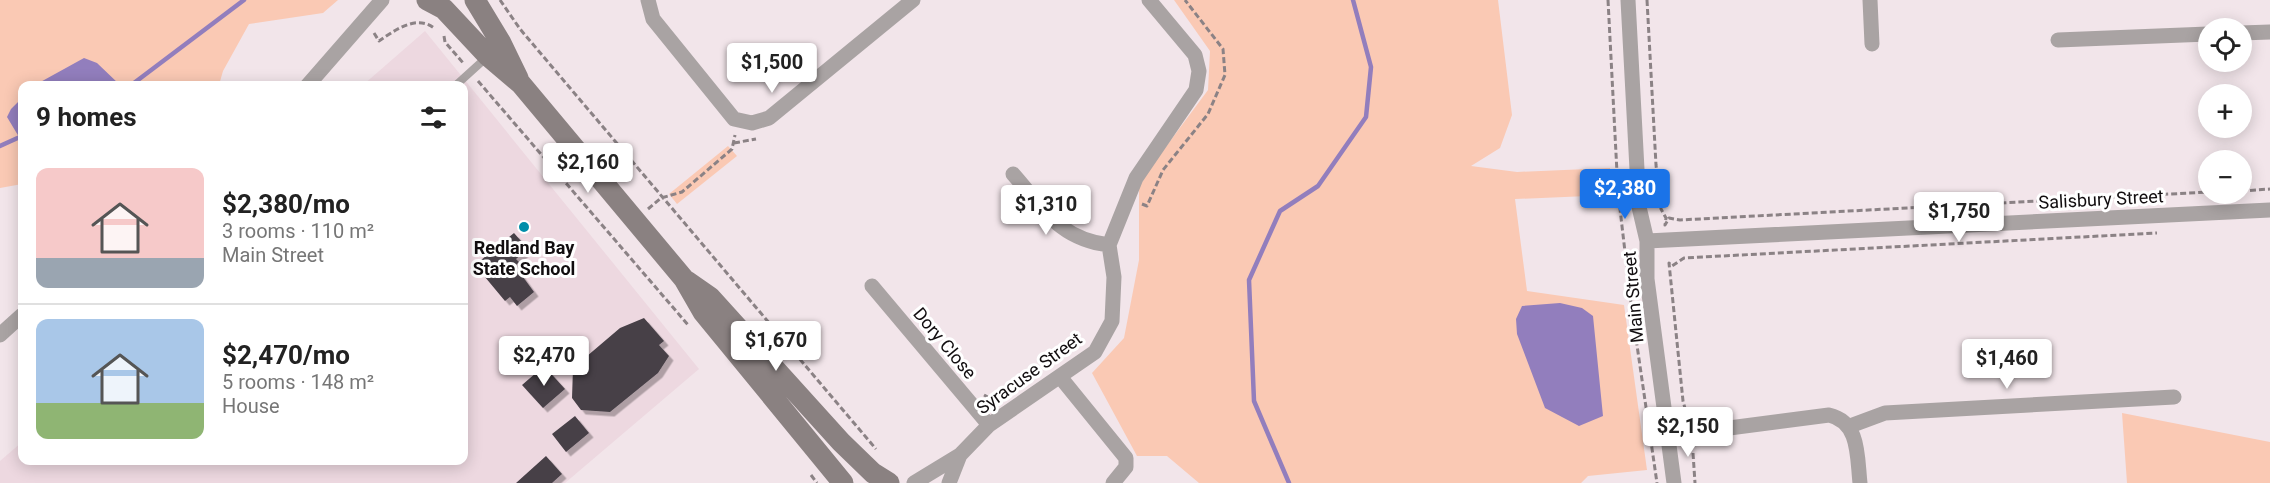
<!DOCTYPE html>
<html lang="en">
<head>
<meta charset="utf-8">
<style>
  body { margin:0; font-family:Roboto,sans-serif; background:#f6f6f6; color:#222; height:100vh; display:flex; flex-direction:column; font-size:22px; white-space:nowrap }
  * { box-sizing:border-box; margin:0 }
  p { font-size:20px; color:#767676 }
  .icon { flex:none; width:33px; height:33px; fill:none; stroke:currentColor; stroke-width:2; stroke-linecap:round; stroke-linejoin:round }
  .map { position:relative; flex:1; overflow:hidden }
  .panel { position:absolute; left:18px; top:81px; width:450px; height:384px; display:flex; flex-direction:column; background:#fff; border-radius:12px; box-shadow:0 3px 15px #0003 }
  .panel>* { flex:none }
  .tools { position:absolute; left:2198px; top:18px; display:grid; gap:12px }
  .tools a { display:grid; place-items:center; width:54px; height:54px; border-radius:50%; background:#fff; box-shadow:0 3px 15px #0003; font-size:30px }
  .price { position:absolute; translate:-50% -51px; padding:0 14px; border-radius:6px; background:#fff; color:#222; font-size:20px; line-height:39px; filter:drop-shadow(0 2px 3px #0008) }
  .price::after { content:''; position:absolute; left:50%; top:36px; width:18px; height:14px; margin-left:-9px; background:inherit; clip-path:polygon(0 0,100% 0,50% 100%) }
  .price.on { background:#1a73e8; color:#fff }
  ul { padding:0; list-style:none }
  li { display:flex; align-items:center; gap:18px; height:150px; padding:0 18px }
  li+li { border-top:2px solid #e0e0e0 }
  li span { display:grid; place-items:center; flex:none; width:168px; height:120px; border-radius:12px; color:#555 }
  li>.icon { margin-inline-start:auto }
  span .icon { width:72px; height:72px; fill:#fffc; stroke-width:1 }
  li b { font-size:26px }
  h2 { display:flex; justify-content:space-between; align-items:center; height:72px; padding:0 18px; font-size:26px }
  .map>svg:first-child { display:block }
  .built { fill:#edd8e0 }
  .green { fill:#fac9b4 }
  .water { fill:#927ebd }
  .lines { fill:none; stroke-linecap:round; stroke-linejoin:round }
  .stream { stroke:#927ebd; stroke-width:4.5 }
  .building { fill:#474047; filter:url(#shadow) }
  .path { stroke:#8b8285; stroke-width:3; stroke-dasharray:6 3; stroke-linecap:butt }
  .lane { stroke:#a9a3a3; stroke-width:8 }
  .street { stroke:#a9a3a3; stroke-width:15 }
  .secondary { stroke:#8a8181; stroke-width:21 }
  .poi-dot { fill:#008eaa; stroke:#fff; stroke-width:2 }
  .labels { text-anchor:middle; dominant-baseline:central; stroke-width:6; stroke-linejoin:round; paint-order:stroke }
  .street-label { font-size:18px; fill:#110d0f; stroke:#fff }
  .poi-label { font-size:18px; font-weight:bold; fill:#110d0f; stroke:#fff }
</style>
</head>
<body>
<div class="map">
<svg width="2270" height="483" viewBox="0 0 2270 483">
  <defs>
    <filter id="shadow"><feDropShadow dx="4.5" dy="4.5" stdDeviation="0" flood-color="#0004"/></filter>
  </defs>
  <rect width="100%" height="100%" fill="#f2e5ea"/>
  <!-- built -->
  <path class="built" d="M425 31 699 369 565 483H0V461L22 442V460H464V86L363 85Z"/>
  <!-- green -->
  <path class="green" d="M0 0H338L323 13 249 24 223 71 219 85 22 86V184L0 188Z
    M1174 0H1498L1512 115 1500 148 1471 166 1517 172 1610 168 1611 195 1515 199 1527 291 1624 305 1647 470 1588 476 1581 483H1199L1167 456H1137L1092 373 1124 338 1139 260V183L1208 90 1210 51Z
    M728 146 737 156 677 204 669 194Z
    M2122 413 2270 442V483H2127Z"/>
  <!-- water -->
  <path class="water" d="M84 58 97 63 120 85H35Z
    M22 98V142L7 117 11 109Z
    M1560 303 1582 308 1593 316 1603 416 1579 426 1545 408 1517 334 1516 319 1522 306Z"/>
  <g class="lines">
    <!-- stream -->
    <path class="stream" d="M130 86 244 0
      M0 146 22 136
      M1289 483 1254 401 1249 280 1280 211 1318 186 1366 117 1371 67 1353 0"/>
  </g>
  <!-- building -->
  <path class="building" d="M514 233 528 249 516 259 519 262 515 266 534 292 517 306 510 297 505 301 475 265Z
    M644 318 664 341 659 345 669 356 658 373 610 412 581 410 572 398 573 368 620 328Z
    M544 366 565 389 543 408 522 385Z
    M575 416 589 433 566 452 552 434Z
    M546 456 562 474 552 483H516Z"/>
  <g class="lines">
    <!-- path -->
    <path class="path" d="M500 0 520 29 876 449
      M1608 0 1618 192 1631 303
      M1647 0 1656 165 1661 209 1666 218 1665 225 1669 218 1680 220 2208 192
      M374 33 379 41C394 31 416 14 434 28
      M444 36 445 42 464 64
      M478 81 689 326
      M734 143 756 139
      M2241 191 2270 189
      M1142 204 1147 206 1163 170 1208 114 1225 75 1223 49 1185 0
      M648 209 661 198 682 192 732 149 735 135
      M1631 304 1657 483
      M984 395 993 400H999
      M1688 419 1683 401 1669 263 1672 266 1684 258 2157 233
      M1693 453 1695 483
      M811 475 817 483"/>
    <!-- lane -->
    <path class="lane" d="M455 86 487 57"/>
    <!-- street -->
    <path class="street" d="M648 0 653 19 734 119 752 123 769 118 913 0
      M1628 0 1639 207 1647 241V279L1674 483
      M1870 0 1872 44
      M2241 33 2270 32
      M2058 40 2208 34
      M307 86 382 0
      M1013 174C1044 209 1059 239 1109 245
      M1647 241 2270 210
      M872 286 989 425
      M0 335 22 315
      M1061 378 1126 458V467L1113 483
      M1850 426 1885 413 2174 397
      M1668 436 1829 415C1860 422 1857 457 1860 483
      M914 483 960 455
      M949 483 960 455 989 425 1095 352 1112 321 1114 277 1109 245 1136 178 1196 90 1199 71 1195 55 1149 0"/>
    <!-- secondary -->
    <path class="secondary" d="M427 0 444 9 488 56 521 84 684 279 703 312 843 483
      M475 0 501 43 518 78
      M687 281 710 297 841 442 873 473 889 483"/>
  </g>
  <!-- markers -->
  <circle class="poi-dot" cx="524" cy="227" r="6"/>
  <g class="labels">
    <!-- street labels -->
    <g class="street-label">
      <text transform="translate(2101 199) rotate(-3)">Salisbury Street</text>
      <text transform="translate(1633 297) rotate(-95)">Main Street</text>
      <text transform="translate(945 343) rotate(50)">Dory Close</text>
      <text transform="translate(1029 373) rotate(-36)">Syracuse Street</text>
    </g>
    <!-- poi labels -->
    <g class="poi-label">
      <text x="524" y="247">Redland Bay<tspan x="524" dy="21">State School</tspan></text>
    </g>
  </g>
</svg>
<div class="tools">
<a><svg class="icon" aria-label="locate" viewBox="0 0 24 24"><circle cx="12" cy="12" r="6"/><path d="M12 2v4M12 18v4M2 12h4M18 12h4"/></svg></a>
<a>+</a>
<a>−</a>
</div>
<b class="price" style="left:772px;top:94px">$1,500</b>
<b class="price" style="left:588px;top:194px">$2,160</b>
<b class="price on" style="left:1625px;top:220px">$2,380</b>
<b class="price" style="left:1046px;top:236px">$1,310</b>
<b class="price" style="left:1959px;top:243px">$1,750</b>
<b class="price" style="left:776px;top:372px">$1,670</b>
<b class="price" style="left:544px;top:387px">$2,470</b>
<b class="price" style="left:2007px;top:390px">$1,460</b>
<b class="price" style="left:1688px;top:458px">$2,150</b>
<section class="panel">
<h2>9 homes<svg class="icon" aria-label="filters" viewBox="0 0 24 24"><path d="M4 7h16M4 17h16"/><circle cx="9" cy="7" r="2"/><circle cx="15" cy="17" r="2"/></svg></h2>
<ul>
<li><span style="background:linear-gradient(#f6c9c9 75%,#9aa5b1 0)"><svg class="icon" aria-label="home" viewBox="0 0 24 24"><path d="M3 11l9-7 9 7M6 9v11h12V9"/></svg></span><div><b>$2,380/mo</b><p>3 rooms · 110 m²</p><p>Main Street</p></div></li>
<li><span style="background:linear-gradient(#a9c7e8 70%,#8fb573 0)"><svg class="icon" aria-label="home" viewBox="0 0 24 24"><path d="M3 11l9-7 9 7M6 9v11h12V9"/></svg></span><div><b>$2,470/mo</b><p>5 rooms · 148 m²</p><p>House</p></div></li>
</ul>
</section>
</div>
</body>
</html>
